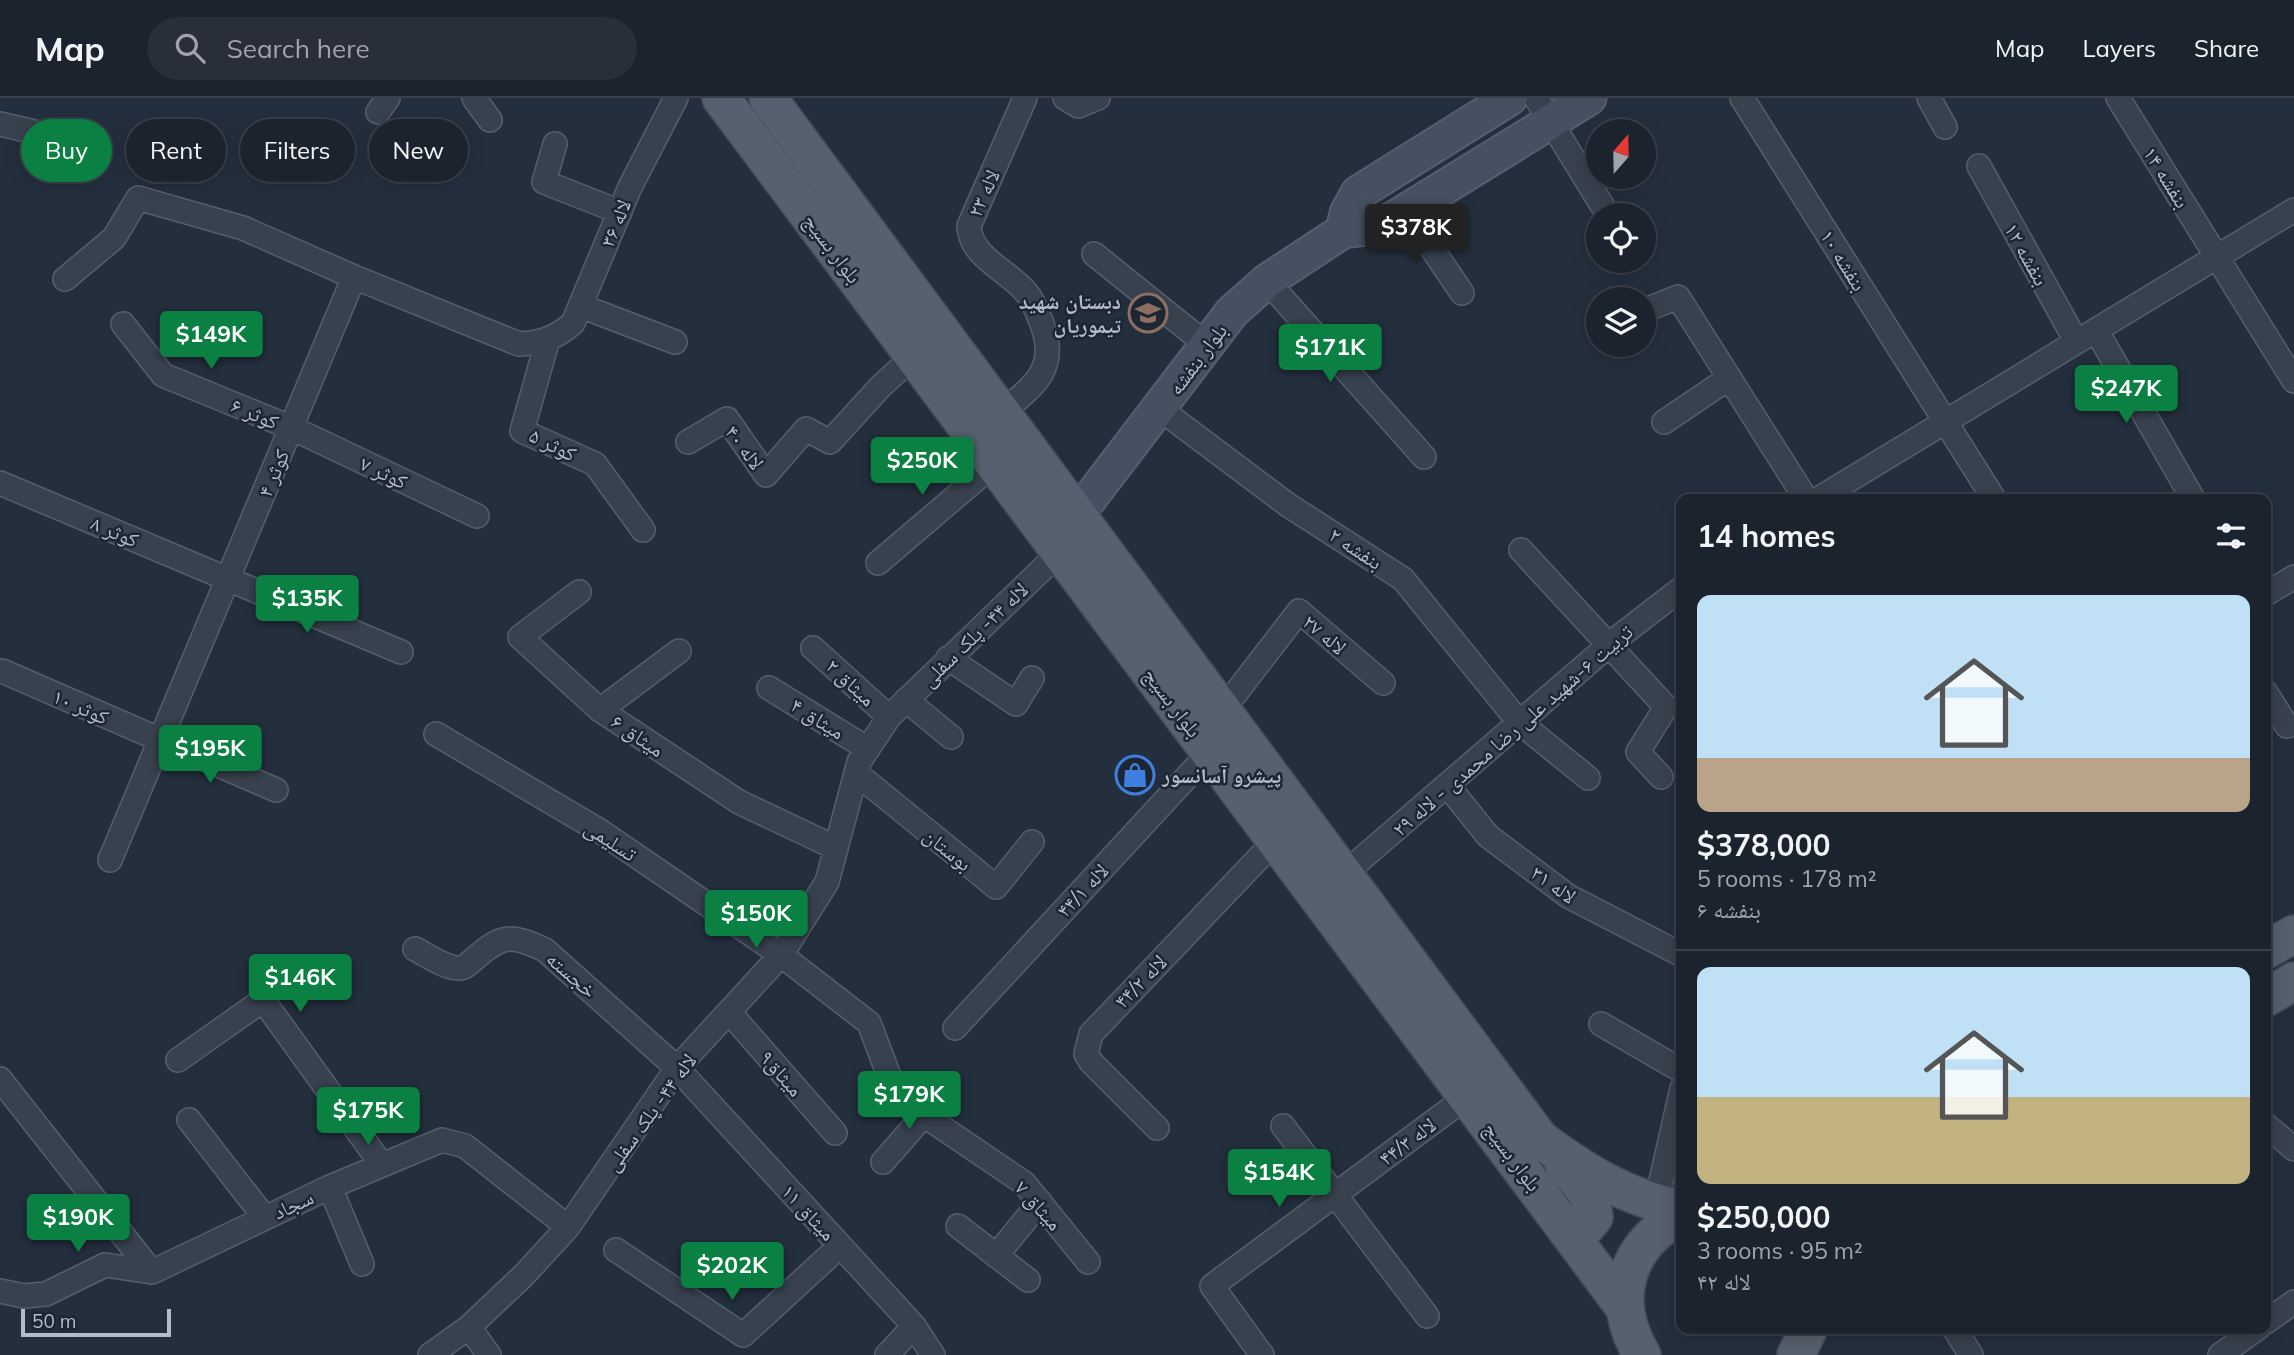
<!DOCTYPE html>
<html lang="en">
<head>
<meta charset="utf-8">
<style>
  body { margin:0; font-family:Mulish,"Noto Naskh Arabic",sans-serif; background:#282f3a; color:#f1f3f6; height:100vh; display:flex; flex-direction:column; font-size:26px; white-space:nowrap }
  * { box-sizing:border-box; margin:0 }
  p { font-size:23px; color:#a0a4aa }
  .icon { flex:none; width:38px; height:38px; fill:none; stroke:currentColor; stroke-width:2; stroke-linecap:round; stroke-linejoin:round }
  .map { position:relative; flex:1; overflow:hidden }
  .details { position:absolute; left:1676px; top:396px; width:595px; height:840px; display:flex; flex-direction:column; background:#1b232e; border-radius:14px; box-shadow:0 4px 18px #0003,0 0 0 2px #39404a }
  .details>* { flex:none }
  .banner { position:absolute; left:21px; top:21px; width:665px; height:63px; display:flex; gap:14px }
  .needle { width:46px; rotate:20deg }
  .fabs { position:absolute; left:1586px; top:21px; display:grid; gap:14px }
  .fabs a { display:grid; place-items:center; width:70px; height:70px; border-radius:50%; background:#1b232e; box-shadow:0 4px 18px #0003,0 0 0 2px #39404a; font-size:35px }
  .scale { position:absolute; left:21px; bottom:18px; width:150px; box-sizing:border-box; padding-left:7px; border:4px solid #b4bcc9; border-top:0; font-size:19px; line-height:24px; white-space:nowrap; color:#b4bcc9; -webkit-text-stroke:5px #1d2633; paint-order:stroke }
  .price { position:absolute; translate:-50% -60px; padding:0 16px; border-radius:7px; background:#0b8043; color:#fff; font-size:23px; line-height:46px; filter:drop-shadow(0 2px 4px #0008) }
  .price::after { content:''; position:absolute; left:50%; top:42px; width:21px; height:16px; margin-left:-10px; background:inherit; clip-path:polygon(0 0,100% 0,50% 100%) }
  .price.on { background:#222; color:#fff }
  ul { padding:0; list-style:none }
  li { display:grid; align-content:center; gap:14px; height:371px; padding:0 21px }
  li+li { border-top:2px solid #39404a }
  li span { display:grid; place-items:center; height:217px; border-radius:14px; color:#555 }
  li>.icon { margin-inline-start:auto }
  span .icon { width:126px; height:126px; fill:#fffc; stroke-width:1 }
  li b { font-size:30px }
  h2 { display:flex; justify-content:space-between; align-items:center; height:84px; padding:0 21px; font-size:30px }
  .pill { padding:0 24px; border-radius:32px; background:#1b232e; box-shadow:0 4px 18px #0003,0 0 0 2px #39404a; font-size:24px; line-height:63px }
  .pill.on { background:#0b8043; color:#fff }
  header { display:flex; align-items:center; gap:42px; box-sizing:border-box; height:98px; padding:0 35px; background:#1b232e; border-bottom:2px solid #39404a }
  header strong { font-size:33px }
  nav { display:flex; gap:38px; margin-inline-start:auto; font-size:24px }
  .search { width:490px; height:63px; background:#282f3a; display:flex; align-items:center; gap:18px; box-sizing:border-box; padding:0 24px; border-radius:38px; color:#a0a4aa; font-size:26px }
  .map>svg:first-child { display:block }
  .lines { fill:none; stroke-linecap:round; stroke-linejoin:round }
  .street-casing { stroke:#565f6c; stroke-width:26 }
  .secondary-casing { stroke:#565f6c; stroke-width:37 }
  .primary-casing { stroke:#414a57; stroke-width:40 }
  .street { stroke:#38414e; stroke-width:23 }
  .secondary { stroke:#465061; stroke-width:33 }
  .primary { stroke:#56606e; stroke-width:37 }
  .labels { text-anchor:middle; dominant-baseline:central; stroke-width:5; stroke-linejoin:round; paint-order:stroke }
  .street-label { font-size:21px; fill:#b4bcc9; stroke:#1d2633 }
  .poi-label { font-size:21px; font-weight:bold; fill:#b4bcc9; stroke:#1d2633; text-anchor:end }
</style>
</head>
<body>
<header>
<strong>Map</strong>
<div class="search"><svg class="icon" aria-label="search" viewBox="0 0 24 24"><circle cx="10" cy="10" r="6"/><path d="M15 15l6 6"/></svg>Search here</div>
<nav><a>Map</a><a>Layers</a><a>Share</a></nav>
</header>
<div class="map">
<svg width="2294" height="1257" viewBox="0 0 2294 1257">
  <rect width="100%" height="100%" fill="#242f3e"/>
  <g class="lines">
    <defs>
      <path id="street" d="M474 0 490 22
        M1065 0 1078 8 1098 0
        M1536 0 1608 117
        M1742 0 1994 401
        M1929 0 1945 29
        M2118 0 2294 283
        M378 14 388 0
        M0 26 47 37
        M555 46 544 84 620 114
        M1979 68 2076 243
        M1406 112 1462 195
        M1094 156 1207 247
        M65 181 114 140 138 100 243 130 354 179
        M1267 183 1424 359
        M581 208 675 244
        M1643 213 1678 199 1806 401
        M123 226 163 277 292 330 477 418
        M2096 232 2193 401
        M548 241 522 333 595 366 643 432
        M1160 311 1288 407 1403 481 1519 624 1588 680
        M1001 315C1033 288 1059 272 1042 226 1037 214 1033 201 1024 192 1006 172 970 158 969 128L1025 0
        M1664 324 1729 280
        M688 344 727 321 766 377 806 331 830 344 880 289 914 258
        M0 385 401 554
        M1818 401 2294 112
        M1521 452 1666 609 1638 654 1661 679
        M878 465 995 365
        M579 494 520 539 600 612 739 704 836 750
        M2266 496 2294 479
        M813 550 889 619
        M948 560 1016 606 1032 580
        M2 573 276 692
        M769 590 868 651
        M2266 595 2287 628
        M906 602 951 639
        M600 612 679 553
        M1222 613 1299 513 1383 585
        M436 636 600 733 781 857 869 925 897 999 1024 1085 1088 1164
        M856 675 996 789 1032 744
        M1447 687 1488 738 1568 798 1682 857
        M110 762 354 179 519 246C541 245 556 240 573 225L630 89 676 0
        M1344 776 1616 541 1682 490
        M415 851C427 857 446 871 460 870 466 870 469 865 473 862 502 836 511 836 545 852L677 970 914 1228 887 1257
        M729 914 835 1035
        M1601 926 1682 973
        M955 930 1210 654
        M178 962 263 902 382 1067
        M0 981 152 1174
        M189 1022 265 1120
        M2266 1027 2294 1051
        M1283 1028 1427 1218
        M1157 1030 1091 964 1086 956 1091 936 1276 742
        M883 1064 924 1017
        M330 1089 362 1166
        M1656 1105 1682 990
        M958 1128 1028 1182
        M616 1152 743 1237 840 1148
        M996 1158 1040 1104
        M0 1193 24 1198 46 1196 105 1167 152 1174 330 1089 442 1042 465 1048 568 1129
        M2266 1224 2294 1204
        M914 1228 933 1257
        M469 1229 489 1257
        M1954 1230 1971 1257
        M430 1257 469 1229 524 1177 568 1129 677 970 781 857 827 784 859 664 889 619 1060 454
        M1262 1257 1212 1188 1468 998
        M2220 1257 2258 1230"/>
      <path id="secondary" d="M1343 133 1347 115 1358 95 1510 0
        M1077 417 1232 214 1267 183 1343 133 1368 130 1393 121 1589 0"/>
      <path id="primary" d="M721 0 1624 1209
        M768 0 1540 1041C1589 1077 1622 1097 1682 1112
        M2266 852 2294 836
        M2266 900 2294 883
        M1564 1068C1579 1085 1592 1096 1594 1119L1586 1129 1568 1133
        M1642 1257C1609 1202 1625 1147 1682 1117
        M1796 1257 1809 1230"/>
    </defs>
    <!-- street casing -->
    <use href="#street" class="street-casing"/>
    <!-- secondary casing -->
    <use href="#secondary" class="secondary-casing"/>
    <!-- primary casing -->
    <use href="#primary" class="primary-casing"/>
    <!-- street -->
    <use href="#street" class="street"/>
    <!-- secondary -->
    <use href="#secondary" class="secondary"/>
    <!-- primary -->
    <use href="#primary" class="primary"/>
  </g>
  <!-- icons -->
  <defs>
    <symbol id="school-ring" viewBox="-11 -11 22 22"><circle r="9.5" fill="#1d2633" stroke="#8d6e63" stroke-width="1.5"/><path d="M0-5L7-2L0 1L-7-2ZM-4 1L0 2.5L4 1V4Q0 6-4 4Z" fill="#8d6e63"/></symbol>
    <symbol id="shop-ring" viewBox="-11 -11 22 22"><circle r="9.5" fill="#1d2633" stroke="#3f7fe0" stroke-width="1.5"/><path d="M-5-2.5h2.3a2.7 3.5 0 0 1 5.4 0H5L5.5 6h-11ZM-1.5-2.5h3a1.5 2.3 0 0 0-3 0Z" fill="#3f7fe0"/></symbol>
  </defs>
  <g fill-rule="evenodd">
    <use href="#school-ring" x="1126" y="193" width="44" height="44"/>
    <use href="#shop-ring" x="1113" y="655" width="44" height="44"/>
  </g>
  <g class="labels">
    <!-- street labels -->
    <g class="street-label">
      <text transform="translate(2167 79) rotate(58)">بنفشه ۱۴</text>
      <text transform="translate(983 95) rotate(-66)">لاله ۲۳</text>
      <text transform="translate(615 125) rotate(-68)">لاله ۳۶</text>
      <text transform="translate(833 150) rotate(53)">بلوار بسیج</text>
      <text transform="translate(2027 156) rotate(61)">بنفشه ۱۲</text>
      <text transform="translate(1844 162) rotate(58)">بنفشه ۱۰</text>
      <text transform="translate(1197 261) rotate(-53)">بلوار بنفشه</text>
      <text transform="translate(255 315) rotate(23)">کوثر ۶</text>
      <text transform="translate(553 346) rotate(26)">کوثر ۵</text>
      <text transform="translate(745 349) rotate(53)">لاله ۴۰</text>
      <text transform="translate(384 374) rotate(25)">کوثر ۷</text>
      <text transform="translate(273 375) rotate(-67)">کوثر ۴</text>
      <text transform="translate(115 433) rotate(23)">کوثر ۸</text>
      <text transform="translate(1356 450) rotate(33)">بنفشه ۲</text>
      <text transform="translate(974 536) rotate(-44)">لاله ۴۴- پلک سفلی</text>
      <text transform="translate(1325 536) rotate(40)">لاله ۲۷</text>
      <text transform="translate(851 584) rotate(43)">میثاق ۲</text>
      <text transform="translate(1173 604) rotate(53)">بلوار بسیج</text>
      <text transform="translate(81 608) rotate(24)">کوثر ۱۰</text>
      <text transform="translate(818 620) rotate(32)">میثاق ۴</text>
      <text transform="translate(1512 632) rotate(-41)">تربیت ۶-شهید علی رضا محمدی - لاله ۲۹</text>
      <text transform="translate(638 637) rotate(34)">میثاق ۶</text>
      <text transform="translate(611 742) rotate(33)">تسلیمی</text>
      <text transform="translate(948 751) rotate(39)">بوستان</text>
      <text transform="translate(1554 786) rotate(35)">لاله ۳۱</text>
      <text transform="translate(1082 792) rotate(-47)">لاله ۴۴/۱</text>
      <text transform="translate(572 876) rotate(41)">خجسته</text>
      <text transform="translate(1140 883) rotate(-46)">لاله ۴۴/۲</text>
      <text transform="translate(782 975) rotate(49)">میثاق۹</text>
      <text transform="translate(650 1014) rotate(-54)">لاله ۴۴- پلک سفلی</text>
      <text transform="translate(1407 1043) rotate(-37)">لاله ۴۴/۳</text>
      <text transform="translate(1513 1058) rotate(53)">بلوار بسیج</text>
      <text transform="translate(293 1106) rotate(-25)">سجاد</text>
      <text transform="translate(1039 1107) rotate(48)">میثاق ۷</text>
      <text transform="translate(809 1114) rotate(47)">میثاق ۱۱</text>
    </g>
    <!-- poi labels -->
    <g class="poi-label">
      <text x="1121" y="203">دبستان شهید<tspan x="1121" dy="24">تیموریان</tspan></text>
      <text x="1162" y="677" text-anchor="start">پیشرو آسانسور</text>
    </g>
  </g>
</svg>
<div class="fabs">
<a><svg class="needle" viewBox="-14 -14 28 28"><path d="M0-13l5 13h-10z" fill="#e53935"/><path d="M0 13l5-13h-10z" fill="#a0a4aa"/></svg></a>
<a><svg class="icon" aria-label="locate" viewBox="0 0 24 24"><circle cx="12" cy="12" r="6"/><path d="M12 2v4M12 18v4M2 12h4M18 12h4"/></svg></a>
<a><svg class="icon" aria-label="layers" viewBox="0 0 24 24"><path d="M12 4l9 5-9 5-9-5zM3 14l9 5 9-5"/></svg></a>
</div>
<div class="scale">50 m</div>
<b class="price on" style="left:1416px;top:166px">$378K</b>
<b class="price" style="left:211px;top:273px">$149K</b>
<b class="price" style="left:1330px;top:286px">$171K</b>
<b class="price" style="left:2126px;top:327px">$247K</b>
<b class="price" style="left:922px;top:399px">$250K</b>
<b class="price" style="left:307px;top:537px">$135K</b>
<b class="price" style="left:210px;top:687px">$195K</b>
<b class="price" style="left:756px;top:852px">$150K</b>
<b class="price" style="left:300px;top:916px">$146K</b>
<b class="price" style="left:909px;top:1033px">$179K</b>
<b class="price" style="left:368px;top:1049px">$175K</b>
<b class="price" style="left:1279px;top:1111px">$154K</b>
<b class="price" style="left:78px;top:1156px">$190K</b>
<b class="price" style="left:732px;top:1204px">$202K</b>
<div class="banner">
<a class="pill on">Buy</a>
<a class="pill">Rent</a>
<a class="pill">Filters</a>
<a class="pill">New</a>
</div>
<section class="details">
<h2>14 homes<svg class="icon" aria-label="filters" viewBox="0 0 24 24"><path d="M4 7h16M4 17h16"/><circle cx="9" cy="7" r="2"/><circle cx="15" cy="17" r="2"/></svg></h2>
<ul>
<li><span style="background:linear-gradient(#bfe0f5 75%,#b9a48a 0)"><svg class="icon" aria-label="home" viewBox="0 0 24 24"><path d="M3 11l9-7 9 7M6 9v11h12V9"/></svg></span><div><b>$378,000</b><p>5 rooms · 178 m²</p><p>بنفشه ۶</p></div></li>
<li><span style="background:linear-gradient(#bfe0f5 60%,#c2b280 0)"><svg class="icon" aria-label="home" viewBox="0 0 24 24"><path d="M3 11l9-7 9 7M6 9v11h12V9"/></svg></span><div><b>$250,000</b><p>3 rooms · 95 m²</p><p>لاله ۴۲</p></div></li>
</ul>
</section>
</div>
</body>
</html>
